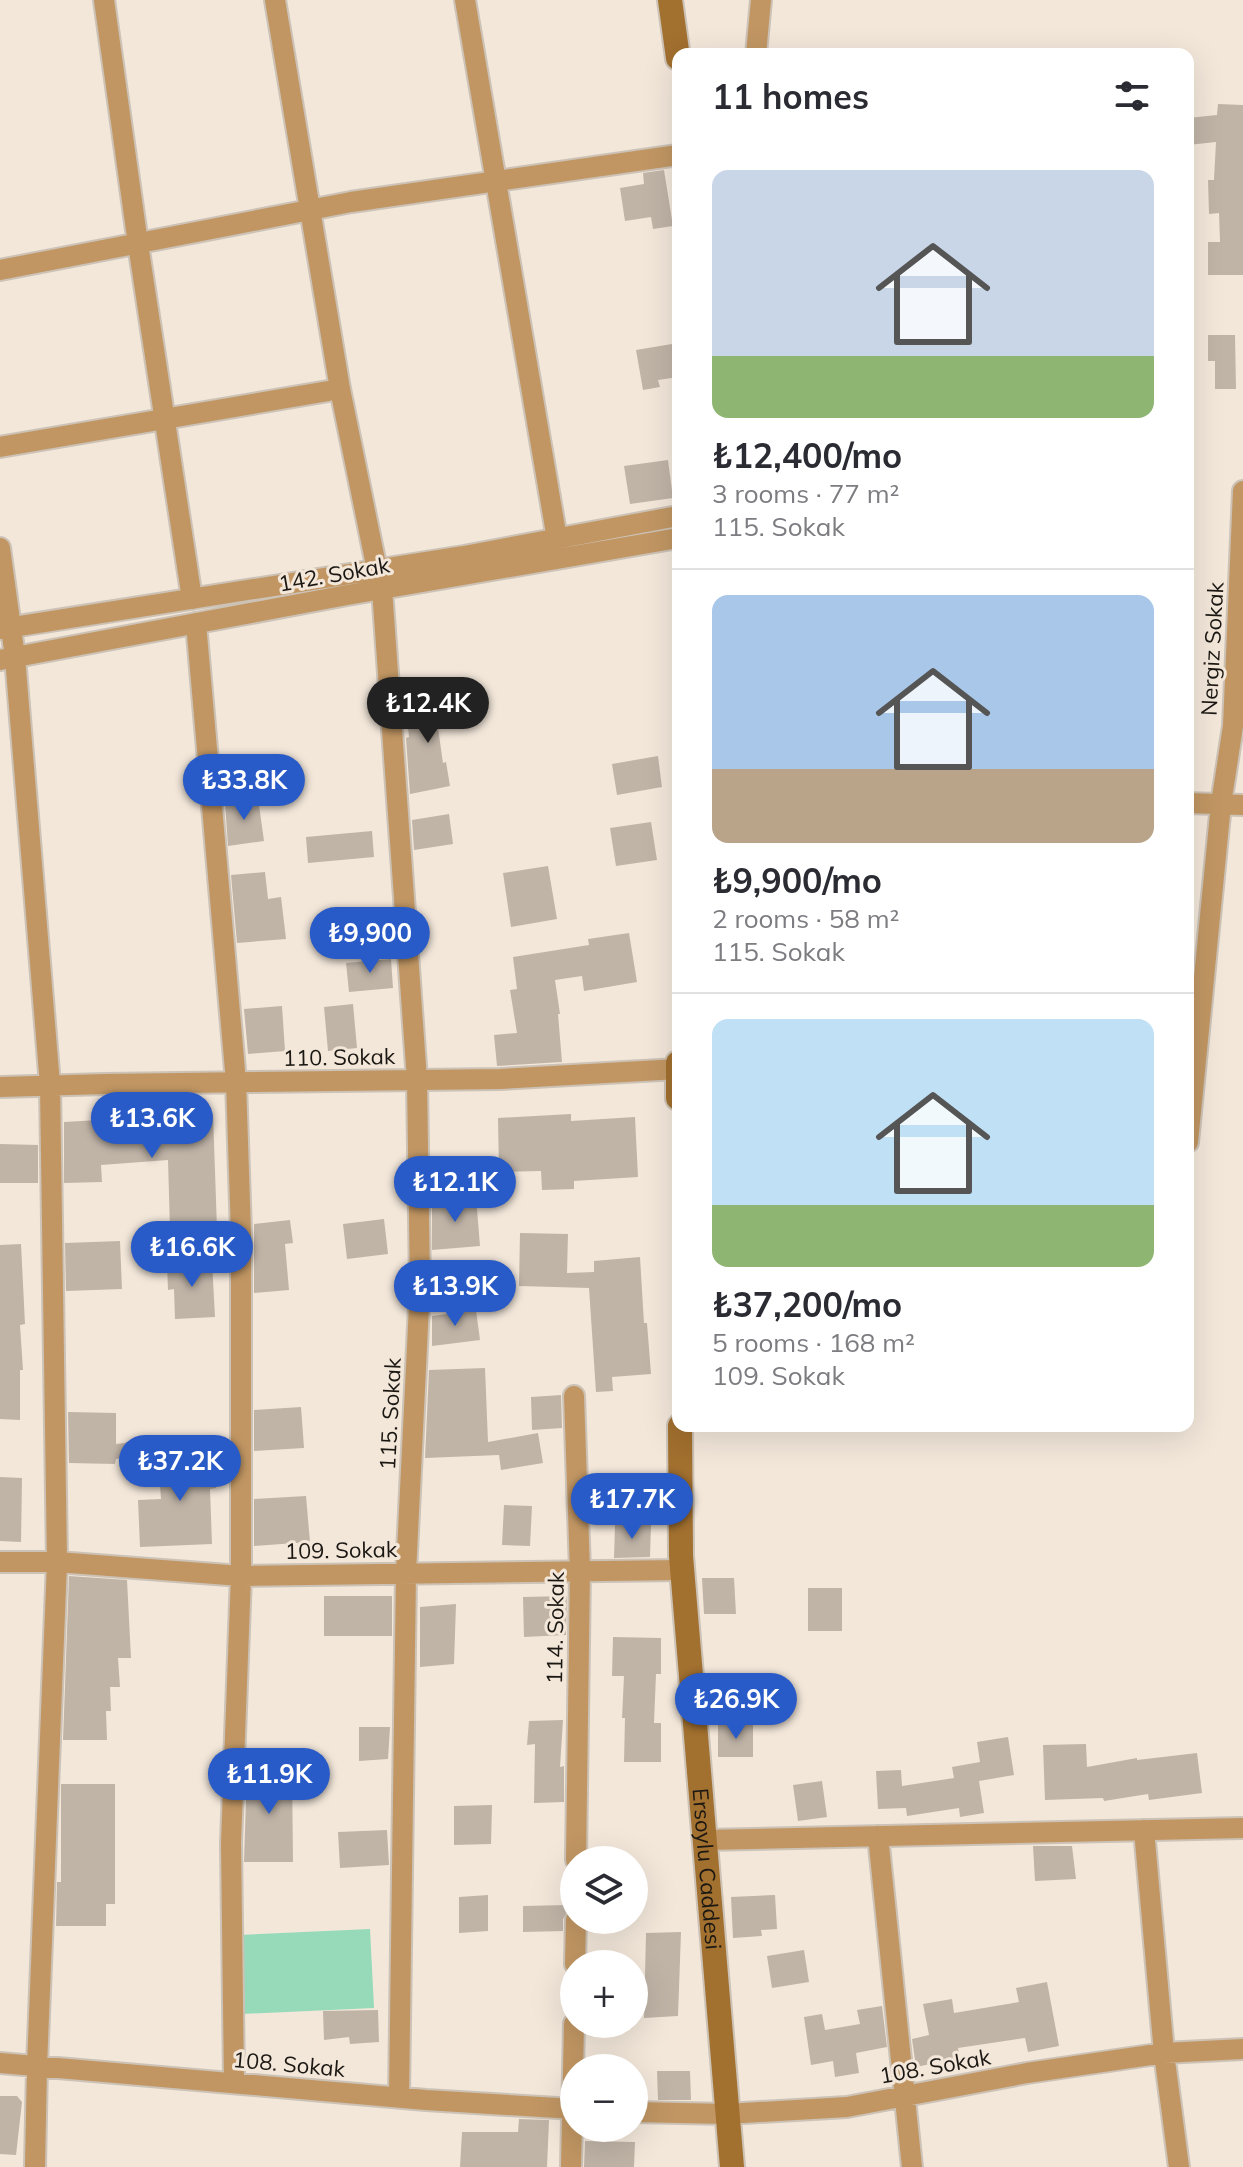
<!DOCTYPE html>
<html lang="en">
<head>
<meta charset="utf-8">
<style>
  body { margin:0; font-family:Mulish,sans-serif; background:#f2f2f3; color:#2b2b33; height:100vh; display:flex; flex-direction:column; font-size:30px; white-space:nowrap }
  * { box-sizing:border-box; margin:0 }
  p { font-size:26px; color:#7c7c81 }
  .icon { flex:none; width:44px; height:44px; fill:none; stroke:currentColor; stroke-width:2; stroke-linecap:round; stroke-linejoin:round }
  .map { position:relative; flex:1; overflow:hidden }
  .drawer { position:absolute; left:672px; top:48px; width:522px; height:1384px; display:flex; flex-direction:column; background:#fff; border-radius:16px; box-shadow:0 8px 32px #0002 }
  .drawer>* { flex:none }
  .controls { position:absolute; left:560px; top:1846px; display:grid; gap:16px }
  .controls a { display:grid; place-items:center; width:88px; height:88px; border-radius:50%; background:#fff; box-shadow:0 8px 32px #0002; font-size:40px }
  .price { position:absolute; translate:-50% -68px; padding:0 18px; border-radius:28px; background:#285ac8; color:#fff; font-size:26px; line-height:52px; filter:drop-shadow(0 2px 4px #0008) }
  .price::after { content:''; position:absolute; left:50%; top:48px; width:24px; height:18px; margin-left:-12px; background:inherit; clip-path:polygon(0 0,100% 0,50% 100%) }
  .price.selected { background:#222; color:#fff }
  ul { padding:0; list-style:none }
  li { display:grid; align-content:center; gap:16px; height:424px; padding:0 40px }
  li+li { border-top:2px solid #e1e1e2 }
  li span { display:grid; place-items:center; height:248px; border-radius:16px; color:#555 }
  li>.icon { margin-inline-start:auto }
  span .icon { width:144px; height:144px; fill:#fffc; stroke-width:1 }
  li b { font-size:34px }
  h2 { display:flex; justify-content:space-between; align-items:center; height:96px; padding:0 40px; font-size:34px }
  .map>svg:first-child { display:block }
  .green { fill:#96dab9 }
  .building { fill:#c0b4a7 }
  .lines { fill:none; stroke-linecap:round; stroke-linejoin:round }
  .street-casing { stroke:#ccc2b6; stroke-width:24 }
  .secondary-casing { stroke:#ccc2b6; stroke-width:28 }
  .street { stroke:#c19663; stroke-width:20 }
  .secondary { stroke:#a2702f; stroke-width:24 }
  .labels { text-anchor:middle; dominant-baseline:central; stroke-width:6; stroke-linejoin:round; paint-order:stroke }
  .street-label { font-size:22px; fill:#1b1712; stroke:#f3e7da }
</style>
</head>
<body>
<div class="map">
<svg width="1243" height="2167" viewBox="0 0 1243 2167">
  <rect width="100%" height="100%" fill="#f3e7da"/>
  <!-- green -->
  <path class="green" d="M370 1929 374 2008 242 2014 238 1935Z"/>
  <!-- building -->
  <path class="building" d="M1218 104 1243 105V275H1208V242H1220L1219 213 1209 214 1208 180H1214L1216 142 1188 145V118L1217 115Z
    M664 170 673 226 653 229 651 217 625 221 620 188 644 184 643 173Z
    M1208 335H1235L1236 389H1215V361H1208Z
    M678 343V377L658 380 660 387 643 390 636 350Z
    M668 460 673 498 630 504 624 466Z
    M456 702 458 726 438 728 443 763 446 762 450 786 410 794 406 738 409 737 406 707Z
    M658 756 662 787 617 795 612 764Z
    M258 798 264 841 228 846 225 803Z
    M449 814 453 844 414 850 412 820Z
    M651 822 657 860 616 866 610 828Z
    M372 831 374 857 308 863 306 837Z
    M548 866 557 919 511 927 503 873Z
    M265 872 268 899 281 897 286 939 237 943 231 875Z
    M629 933 637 982 584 991 582 976 555 980 560 1014H558L562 1062 497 1066 494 1035 517 1033 510 990 517 989 513 957 589 945 588 939Z
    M391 959 393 988 349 992 346 963Z
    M353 1004 357 1048 328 1051 324 1007Z
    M282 1006 285 1051 248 1054 244 1009Z
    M213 1114 217 1229 170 1230 168 1160 101 1165 102 1182 64 1183V1122L99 1120V1122Z
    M571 1114V1121L635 1117 638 1177 574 1181V1189L542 1190 541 1171 499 1172 498 1118Z
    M0 1144 38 1145V1183H0Z
    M476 1197 480 1246 432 1250V1201Z
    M384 1219 388 1254 347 1259 343 1224Z
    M290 1220 293 1243 285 1244 289 1290 254 1293V1224Z
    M520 1233 568 1234 567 1273 594 1272V1261L640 1257 644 1323H647L651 1374 612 1377 613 1391 596 1392 589 1288 519 1286Z
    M120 1241 122 1289 66 1291 65 1243Z
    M21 1244 25 1324 20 1325 23 1370H20V1420L0 1419V1245Z
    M212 1261 215 1317 175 1319 174 1289 168 1290 167 1263Z
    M476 1310 480 1340 432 1346V1316Z
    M485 1368 488 1442 538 1433 543 1463 501 1470 499 1455 425 1458 429 1370Z
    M561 1395 562 1428 532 1430 531 1397Z
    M301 1407 304 1448 254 1451V1410Z
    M68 1412 116 1413V1444L141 1441 143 1456 116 1459 115 1464 69 1463Z
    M214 1453 216 1488 210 1489 212 1544 140 1547 138 1500 161 1499 158 1457Z
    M0 1477 22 1478 21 1542 0 1541Z
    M306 1496 310 1542 254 1546V1499Z
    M504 1505 532 1506 530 1546 502 1545Z
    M615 1525H651L650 1557 614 1558Z
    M69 1576 127 1580 131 1658H118L120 1687H110L111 1711H106L107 1740H63Z
    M702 1578H734L736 1614H704Z
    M808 1588H842V1631H808Z
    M324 1596H392V1636H324Z
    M567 1596 566 1635 524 1637 523 1597Z
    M456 1604 454 1664 420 1667V1607Z
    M613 1637 661 1638V1674H656L654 1723H661V1762H624L625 1718H622L624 1676H612Z
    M563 1720 560 1767 564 1766V1802L534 1803 535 1744 527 1745 529 1721Z
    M718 1725H753V1757H718Z
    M359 1727H390L388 1759 359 1761Z
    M1008 1737 1014 1775 979 1781 984 1813 960 1817 959 1808 907 1816 906 1808 878 1809 876 1771 901 1770 902 1786 954 1778 952 1767 980 1762 977 1742Z
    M1086 1744 1087 1767 1137 1758V1760L1197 1753 1202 1793 1149 1800 1148 1794 1104 1801 1103 1798 1045 1800 1043 1745Z
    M247 1769H292L293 1862H244Z
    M822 1781 827 1817 798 1821 793 1785Z
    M61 1784H115V1904H106V1926H56L57 1882H61Z
    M492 1805 491 1844 454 1845V1806Z
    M387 1830 389 1865 340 1868 338 1832Z
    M1033 1846H1072L1076 1879 1035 1881Z
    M488 1895V1931L459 1933V1897Z
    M775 1895 777 1929 761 1930 762 1936 733 1938 731 1897Z
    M567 1905 568 1911 563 1919V1931L523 1932V1906Z
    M681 1932 678 2016 644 2018 646 1933Z
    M804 1950 809 1982 772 1988 767 1956Z
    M1047 1982 1059 2046 1028 2052 1025 2038 958 2048 960 2058 916 2067 912 2039 929 2035 923 2004 952 1999 954 2013 1019 2002 1016 1988Z
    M882 2006 887 2047 856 2053 859 2073 835 2077 833 2061 811 2065 804 2017 822 2014 825 2030 860 2024 857 2010Z
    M378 2010 379 2042 350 2044 349 2037 324 2040 323 2011Z
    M657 2071H690L691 2100H658Z
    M0 2096H17L22 2102 16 2155 0 2154Z
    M519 2119 549 2120 547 2167H460L462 2132H518Z
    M585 2141 635 2142 634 2167H584Z"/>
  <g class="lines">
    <defs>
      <path id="street" d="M104 0 138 244 192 599
        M275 0 340 389 377 570
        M465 0 557 539
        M756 54 761 0
        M0 270 351 202 678 155
        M0 447 340 389
        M0 548 15 657 50 1085 57 1562 37 2066 35 2167
        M382 589 417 1080 420 1285 406 1573 399 2097
        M196 623 236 1082 241 1233V1576L231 1843 234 2083
        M0 629 464 556 678 516
        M0 660 347 595 678 538
        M1188 803 1243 805
        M0 1087 105 1084 500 1079 678 1069
        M1188 1142 1221 804 1233 726 1243 491
        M574 1396 580 1571 576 1860
        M0 1562H57L241 1576 682 1570
        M1144 1830 1164 2053 1179 2167
        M878 1836 912 2167
        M705 1840 1243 1828
        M575 1964 576 1920
        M0 2063 426 2100 574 2109
        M634 2112 727 2114 847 2107 1027 2073 1164 2053 1243 2049
        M571 2167 574 2024"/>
      <g id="secondary">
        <path d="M670 0 678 58"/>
        <path d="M678 1063V1098"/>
        <path id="s1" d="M680 1426 681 1556 732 2167"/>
      </g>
    </defs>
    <!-- street casing -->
    <use href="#street" class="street-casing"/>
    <!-- secondary casing -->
    <use href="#secondary" class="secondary-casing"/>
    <!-- street -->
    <use href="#street" class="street"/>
    <!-- secondary -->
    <use href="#secondary" class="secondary"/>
  </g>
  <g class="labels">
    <!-- street labels -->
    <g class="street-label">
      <text transform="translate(334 574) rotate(-10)">142. Sokak</text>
      <text transform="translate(1212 649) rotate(-87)">Nergiz Sokak</text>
      <text transform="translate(339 1057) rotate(-1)">110. Sokak</text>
      <text transform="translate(390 1414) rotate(-87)">115. Sokak</text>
      <text transform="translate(341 1550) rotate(-1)">109. Sokak</text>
      <text transform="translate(555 1628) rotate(-89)">114. Sokak</text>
      <text stroke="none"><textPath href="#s1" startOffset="444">Ersoylu Caddesi</textPath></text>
      <text transform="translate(289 2064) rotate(5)">108. Sokak</text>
      <text transform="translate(935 2066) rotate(-10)">108. Sokak</text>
    </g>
  </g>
</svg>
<div class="controls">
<a><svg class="icon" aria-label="layers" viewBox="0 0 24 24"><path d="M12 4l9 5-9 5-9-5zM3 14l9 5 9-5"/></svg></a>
<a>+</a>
<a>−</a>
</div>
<b class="price selected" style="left:428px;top:745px">₺12.4K</b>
<b class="price" style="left:244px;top:822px">₺33.8K</b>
<b class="price" style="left:370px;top:975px">₺9,900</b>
<b class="price" style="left:152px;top:1160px">₺13.6K</b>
<b class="price" style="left:455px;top:1224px">₺12.1K</b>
<b class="price" style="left:192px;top:1289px">₺16.6K</b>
<b class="price" style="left:455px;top:1328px">₺13.9K</b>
<b class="price" style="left:180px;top:1503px">₺37.2K</b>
<b class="price" style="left:632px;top:1541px">₺17.7K</b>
<b class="price" style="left:736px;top:1741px">₺26.9K</b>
<b class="price" style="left:269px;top:1816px">₺11.9K</b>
<section class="drawer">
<h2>11 homes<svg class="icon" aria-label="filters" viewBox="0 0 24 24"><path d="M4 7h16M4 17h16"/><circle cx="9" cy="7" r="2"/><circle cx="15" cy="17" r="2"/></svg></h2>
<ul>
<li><span style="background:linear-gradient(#c9d6e8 75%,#8fb573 0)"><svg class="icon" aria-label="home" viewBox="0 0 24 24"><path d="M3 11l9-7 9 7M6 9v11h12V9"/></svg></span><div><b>₺12,400/mo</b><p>3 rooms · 77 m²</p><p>115. Sokak</p></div></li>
<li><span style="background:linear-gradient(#a9c7e8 70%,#b9a48a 0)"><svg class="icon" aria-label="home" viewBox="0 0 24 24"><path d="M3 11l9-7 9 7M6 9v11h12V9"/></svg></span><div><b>₺9,900/mo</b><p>2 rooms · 58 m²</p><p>115. Sokak</p></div></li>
<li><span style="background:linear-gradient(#bfe0f5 75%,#8fb573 0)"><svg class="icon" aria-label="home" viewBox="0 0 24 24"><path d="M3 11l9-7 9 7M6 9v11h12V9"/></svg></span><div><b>₺37,200/mo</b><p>5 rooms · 168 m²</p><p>109. Sokak</p></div></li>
</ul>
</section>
</div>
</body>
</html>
